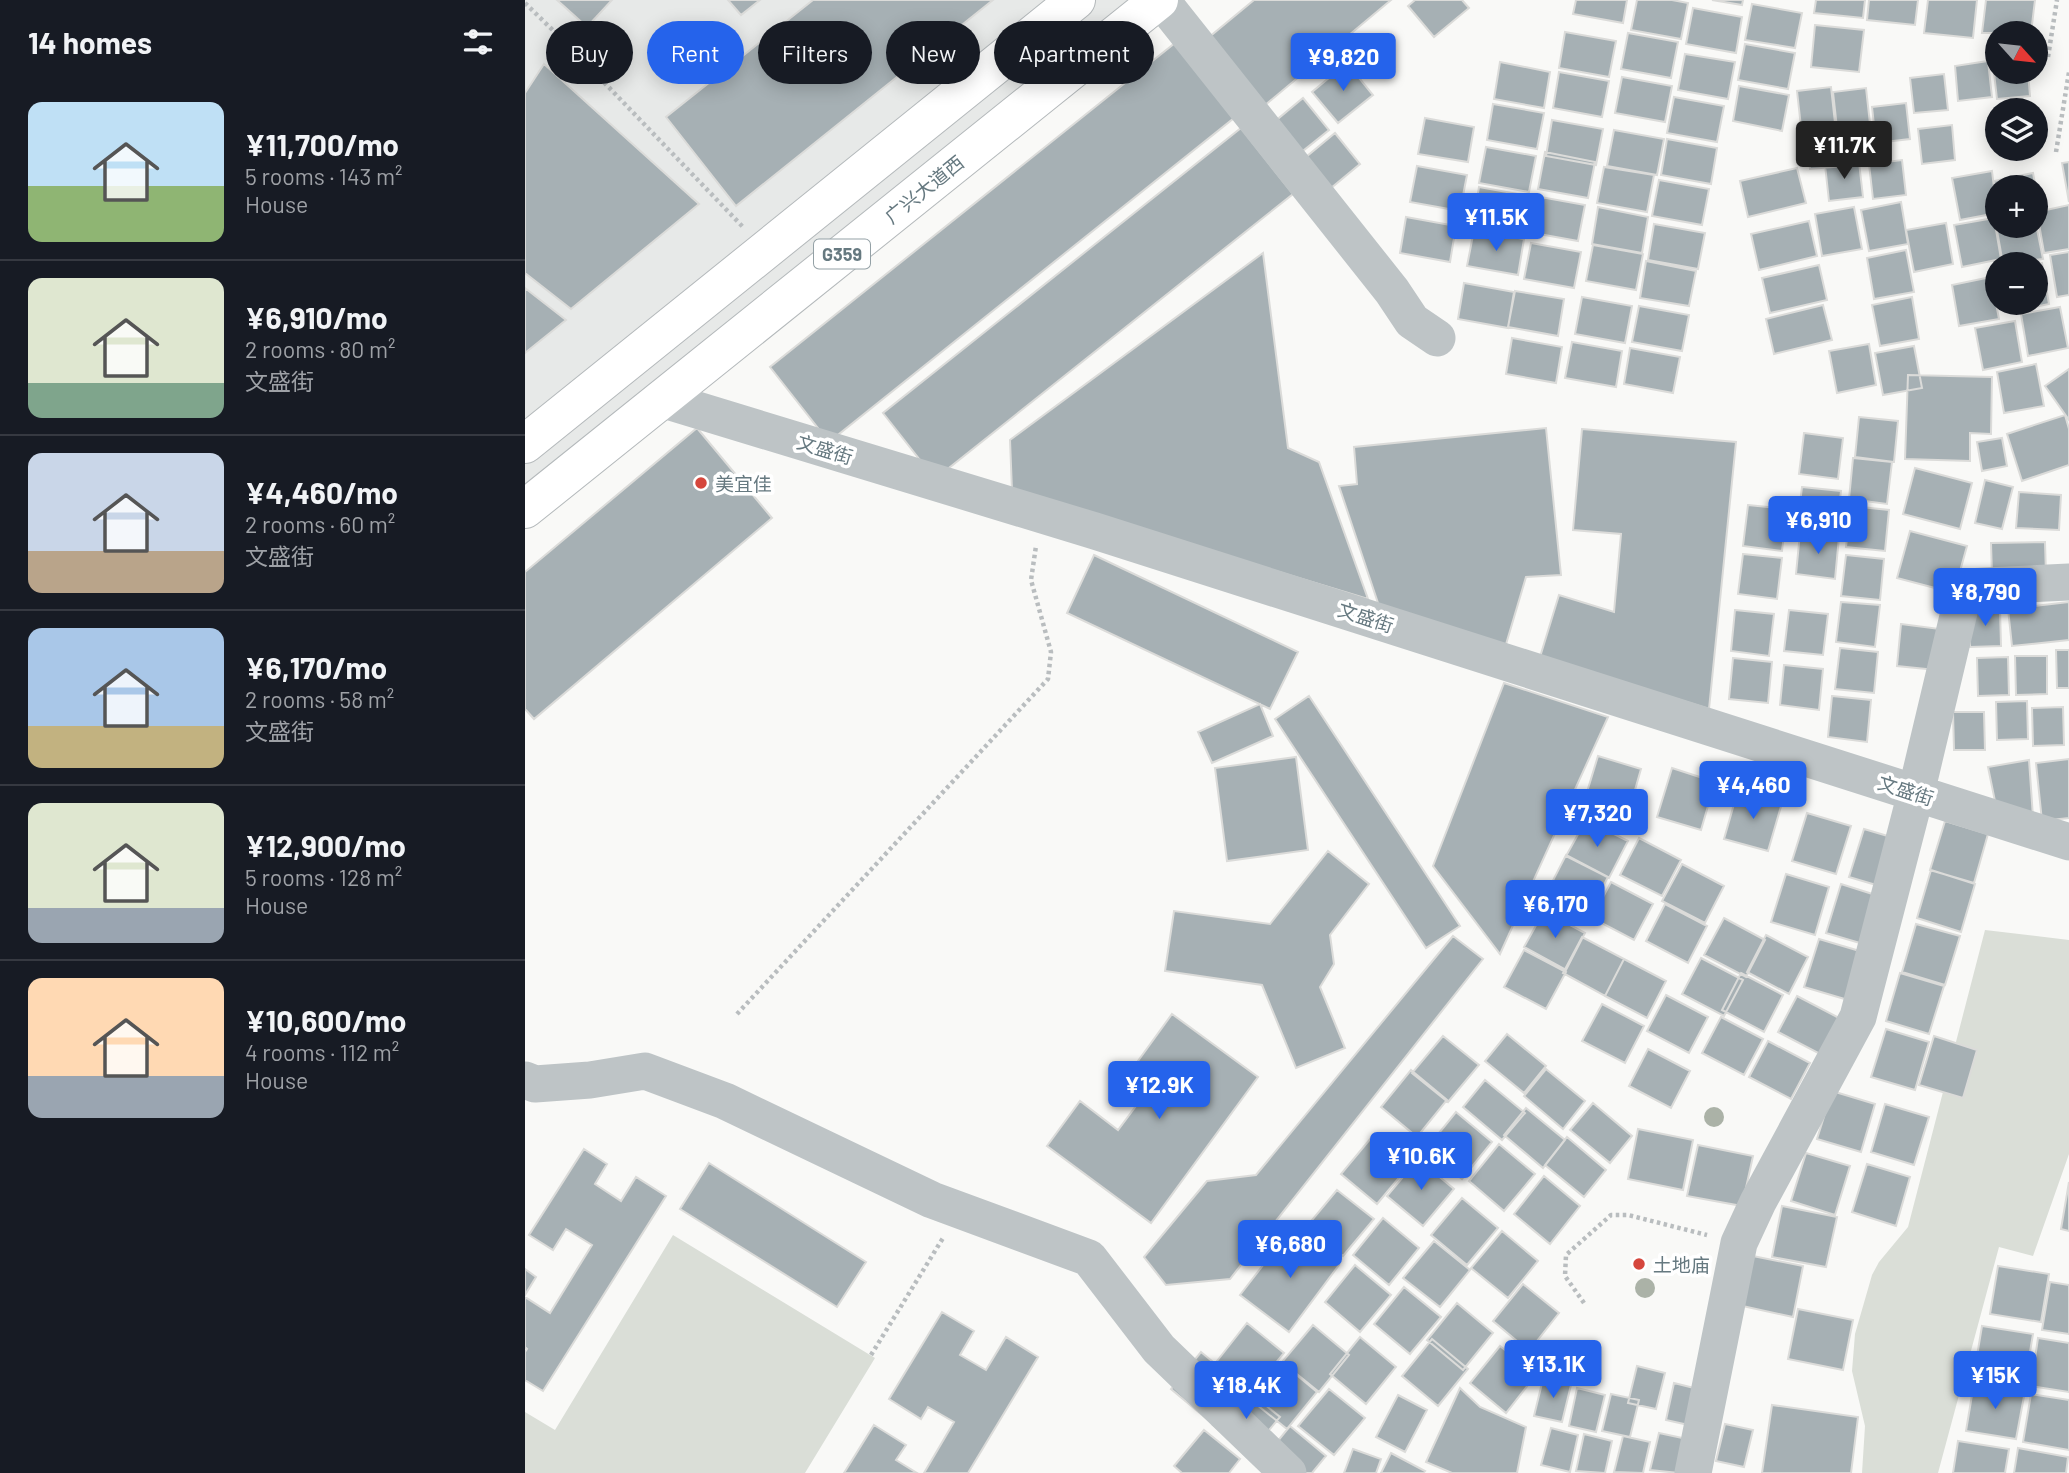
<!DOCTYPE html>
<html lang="en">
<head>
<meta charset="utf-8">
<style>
  body { margin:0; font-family:Barlow,"Noto Sans SC",sans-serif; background:#242831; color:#f1f3f6; height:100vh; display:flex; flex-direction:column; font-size:26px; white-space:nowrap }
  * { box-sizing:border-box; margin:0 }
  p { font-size:23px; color:#9ea1a6 }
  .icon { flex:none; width:38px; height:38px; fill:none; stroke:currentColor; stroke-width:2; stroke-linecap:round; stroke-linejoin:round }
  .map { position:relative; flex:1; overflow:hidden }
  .panel { display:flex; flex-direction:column; background:#171b24; width:525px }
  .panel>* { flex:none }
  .top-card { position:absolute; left:21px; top:21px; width:665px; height:63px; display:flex; gap:14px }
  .needle { width:46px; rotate:117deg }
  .buttons { position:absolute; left:1460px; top:21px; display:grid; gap:14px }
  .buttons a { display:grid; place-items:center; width:63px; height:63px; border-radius:50%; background:#171b24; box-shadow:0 4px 18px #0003; font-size:35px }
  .price { position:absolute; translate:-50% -60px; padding:0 16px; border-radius:7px; background:#2563eb; color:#fff; font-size:23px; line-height:46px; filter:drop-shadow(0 2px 4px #0008) }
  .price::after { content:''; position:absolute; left:50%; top:42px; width:21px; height:16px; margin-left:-10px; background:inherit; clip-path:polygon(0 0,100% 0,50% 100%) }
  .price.selected { background:#222; color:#fff }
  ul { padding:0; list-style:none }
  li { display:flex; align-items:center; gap:21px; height:175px; padding:0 28px }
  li+li { border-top:2px solid #363941 }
  li span { display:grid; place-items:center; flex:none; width:196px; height:140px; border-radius:14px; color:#555 }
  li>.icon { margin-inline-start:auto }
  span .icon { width:84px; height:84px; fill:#fffc; stroke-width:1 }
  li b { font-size:30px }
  h2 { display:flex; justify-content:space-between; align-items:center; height:84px; padding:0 28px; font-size:30px }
  .chip { padding:0 24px; border-radius:32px; background:#171b24; box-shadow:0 4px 18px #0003; font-size:24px; line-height:63px }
  .chip.selected { background:#2563eb; color:#fff }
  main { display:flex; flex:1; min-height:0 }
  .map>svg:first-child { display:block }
  .built { fill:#e7e9e8 }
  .green { fill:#daded7 }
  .building { fill:#a6b0b4; stroke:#dbdbd9; stroke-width:2 }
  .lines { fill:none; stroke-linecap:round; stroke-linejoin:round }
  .highway-casing { stroke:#b4b9bb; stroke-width:40 }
  .path { stroke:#b9bdbf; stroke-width:4.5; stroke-dasharray:3.5 3.5; stroke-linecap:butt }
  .minor { stroke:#bec4c6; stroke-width:37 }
  .highway { stroke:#fff; stroke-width:38 }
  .tree { fill:#abb2a7 }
  .poi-dot { fill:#d5463c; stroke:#fff; stroke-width:2.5 }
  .labels { text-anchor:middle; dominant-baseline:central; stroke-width:7; stroke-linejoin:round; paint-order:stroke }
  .shield { fill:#fff; stroke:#94a1a6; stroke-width:2 }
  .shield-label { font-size:18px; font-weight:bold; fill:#667980 }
  .street-label { font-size:19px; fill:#667980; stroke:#fff }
  .poi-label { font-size:19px; fill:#667980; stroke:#fff; text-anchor:start }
</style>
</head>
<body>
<main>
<section class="panel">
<h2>14 homes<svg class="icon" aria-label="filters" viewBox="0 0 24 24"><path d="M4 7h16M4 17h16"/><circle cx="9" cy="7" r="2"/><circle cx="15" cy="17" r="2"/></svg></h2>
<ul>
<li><span style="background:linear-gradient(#bfe0f5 60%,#8fb573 0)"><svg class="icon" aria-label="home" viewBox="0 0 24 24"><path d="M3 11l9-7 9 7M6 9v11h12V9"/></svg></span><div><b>¥11,700/mo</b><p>5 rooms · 143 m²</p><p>House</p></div></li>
<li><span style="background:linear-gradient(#dfe7d0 75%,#7fa58c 0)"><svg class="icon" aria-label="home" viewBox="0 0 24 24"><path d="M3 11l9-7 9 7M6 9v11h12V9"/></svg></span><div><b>¥6,910/mo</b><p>2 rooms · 80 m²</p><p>文盛街</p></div></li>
<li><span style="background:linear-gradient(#c9d6e8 70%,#b9a48a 0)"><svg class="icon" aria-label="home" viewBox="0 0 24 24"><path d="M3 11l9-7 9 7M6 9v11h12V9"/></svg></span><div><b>¥4,460/mo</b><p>2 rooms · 60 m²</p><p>文盛街</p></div></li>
<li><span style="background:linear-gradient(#a9c7e8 70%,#c2b280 0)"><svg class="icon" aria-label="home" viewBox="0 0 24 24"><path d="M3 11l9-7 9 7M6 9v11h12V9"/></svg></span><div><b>¥6,170/mo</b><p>2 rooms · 58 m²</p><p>文盛街</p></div></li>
<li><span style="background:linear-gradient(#dfe7d0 75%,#9aa5b1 0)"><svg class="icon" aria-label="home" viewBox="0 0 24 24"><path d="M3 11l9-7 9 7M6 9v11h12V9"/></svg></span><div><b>¥12,900/mo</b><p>5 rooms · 128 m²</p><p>House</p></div></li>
<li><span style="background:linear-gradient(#ffd9b3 70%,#9aa5b1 0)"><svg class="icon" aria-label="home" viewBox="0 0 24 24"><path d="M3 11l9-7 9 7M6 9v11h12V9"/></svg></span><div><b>¥10,600/mo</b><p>4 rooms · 112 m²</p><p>House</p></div></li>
</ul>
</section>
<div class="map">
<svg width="1544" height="1473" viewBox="0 0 1544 1473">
  <rect width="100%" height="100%" fill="#f9f9f7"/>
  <!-- built -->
  <path class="built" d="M0 0H634L0 509Z"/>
  <!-- green -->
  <path class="green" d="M1460 930 1544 940V1154L1508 1256 1474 1247 1413 1473H1337L1340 1426 1327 1371 1330 1334 1347 1275 1354 1262 1383 1227Z
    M148 1235 350 1358 280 1473H0V1412L30 1430Z"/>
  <!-- building -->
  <path class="building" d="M32 0H87L62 27Z
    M203 0H235L216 15Z
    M288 0H468L211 206 141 117Z
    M729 0H866L733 111 677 43Z
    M890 0H937L944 8 909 37 883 6Z
    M1051 0H1102L1098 23 1048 14Z
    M1112 0H1147L1163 3 1156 39 1106 30Z
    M1187 0H1218L1217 5Z
    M1291 0H1340L1338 18 1289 13Z
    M1344 0H1393L1390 25 1342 20Z
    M1403 0H1452L1448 38 1399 33Z
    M1461 0H1510L1506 33H1457Z
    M1227 4 1277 13 1270 48 1220 40Z
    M1168 8 1217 17 1211 53 1161 44Z
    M1290 25 1339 30 1334 72 1286 67Z
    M1040 32 1091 41 1084 77 1034 68Z
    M1103 33 1153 42 1146 78 1096 69Z
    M650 43 709 118 304 442 245 367Z
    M1220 44 1270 53 1263 89 1213 80Z
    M1160 54 1210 62 1203 99 1153 90Z
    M1463 61 1467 97 1433 101 1430 66Z
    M975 62 1025 72 1019 108 969 99Z
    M822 63 848 95 813 123 787 92Z
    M1472 63V72H1503L1505 96 1472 99 1468 64Z
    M19 64 174 204 46 309 0 273V93Z
    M1034 72 1084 81 1077 117 1028 108Z
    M1419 74 1423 110 1389 113 1385 78Z
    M1097 77 1147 86 1140 122 1090 113Z
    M1214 86 1264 95 1257 131 1208 121Z
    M1306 87 1310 123 1276 127 1272 91Z
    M1341 88 1345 124 1312 128 1308 92Z
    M1149 97 1199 106 1192 142 1142 133Z
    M778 98 804 130 769 158 743 127Z
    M1381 103 1385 139 1351 143 1347 107Z
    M968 104 1019 113 1012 149 962 140Z
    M1506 104V110H1472V108Z
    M900 118 949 127 943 162 893 154Z
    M1027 120 1078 129 1071 165 1021 156Z
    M1427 125 1430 160 1397 164 1393 129Z
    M716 128 768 194 410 479 358 413Z
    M1089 130 1139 139 1132 175 1082 166Z
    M1315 130 1319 166 1285 169 1281 134Z
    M810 133 835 164 800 193 775 162Z
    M1142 139 1192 148 1186 184 1136 175Z
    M961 147 1011 156 1004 192 954 183Z
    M1020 152 1070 162 1063 198 1013 189Z
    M1377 160 1381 195 1348 199 1344 164Z
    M1334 162 1338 197 1304 201 1300 165Z
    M1544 162V202L1537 163Z
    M892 166 942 175 935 211 885 202Z
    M1079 167 1129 175 1122 212 1072 203Z
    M1272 168 1281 203 1223 217 1215 181Z
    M1467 171 1472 213 1435 220 1427 178Z
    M1508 173 1516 215 1510 216V187H1472V198L1469 181Z
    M1134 180 1184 189 1177 225 1127 216Z
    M954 187 1004 196 998 233 948 223Z
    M1010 196 1060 205 1053 241 1003 232Z
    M1376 202 1383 244 1344 251 1336 210Z
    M1544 205V249L1519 253 1512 212Z
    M1073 207 1123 217 1117 253 1067 244Z
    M1329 207 1337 249 1297 256 1290 214Z
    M881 217 931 226 925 262 875 253Z
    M1469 218 1476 259 1437 267 1429 225Z
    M1510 219 1518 259 1478 264 1471 225 1510 226Z
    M1284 221 1292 256 1234 270 1226 234Z
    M1421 223 1428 264 1389 272 1381 230Z
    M1129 224 1180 233 1173 269 1123 260Z
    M949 230 999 239 993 275 942 266Z
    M1006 243 1056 252 1049 288 999 279Z
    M1068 245 1118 254 1111 290 1061 281Z
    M1381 250 1389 292 1349 299 1342 258Z
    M1544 252V295L1532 297 1525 255Z
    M738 253 763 448 794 462 843 599 487 491 485 440Z
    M1121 261 1171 271 1164 306 1115 298Z
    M1517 263 1524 304 1485 312 1483 303H1510L1509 264Z
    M1294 265 1302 300 1245 313 1237 278Z
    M1466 277 1474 319 1434 326 1427 285Z
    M939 283 989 292 983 328 933 319Z
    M0 288 41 320 0 353Z
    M990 291 1039 299 1033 336 983 327Z
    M1057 297 1107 306 1100 343 1050 334Z
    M1387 297 1394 339 1355 346 1347 305Z
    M1298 305 1307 340 1249 354 1241 319Z
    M1114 306 1164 315 1157 351 1107 342Z
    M1535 307 1543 348 1503 356 1496 314Z
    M1490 321 1497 362 1458 370 1450 328Z
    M987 338 1037 347 1031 383 981 374Z
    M1047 342 1097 351 1091 387 1040 378Z
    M1344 344 1351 385 1312 393 1304 351Z
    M1389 346 1397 388 1358 395 1350 353Z
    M1105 348 1155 357 1148 393 1099 384Z
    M1511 364 1519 406 1479 413 1472 372Z
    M1544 369V420L1520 386Z
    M1383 375 1467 377 1466 434 1445 433V461L1380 459Z
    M1540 415 1544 429V465L1497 481 1482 434Z
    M1334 417 1373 421 1369 462 1330 457Z
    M172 428 247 518 9 719 0 709V572Z
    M1021 428 1036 575 1001 577 979 651 855 609 814 486 832 484 829 447Z
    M1057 429 1211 442 1184 709 1015 657 1034 595 1089 612 1096 534 1048 530Z
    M1279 433 1318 438 1313 479 1274 474Z
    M1477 438 1482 466 1457 471 1452 442Z
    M1328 458 1367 462 1362 504 1324 499Z
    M1390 468 1447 483 1435 529 1378 514Z
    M1460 480 1488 487 1477 529 1450 523Z
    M1277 487 1316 491 1311 533 1272 528Z
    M1494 492 1536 495 1534 530 1491 528Z
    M1223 505 1262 509 1257 551 1218 546Z
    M1326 506 1364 510 1360 551 1321 547Z
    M1385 531 1442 546 1429 593 1372 578Z
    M1275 533 1314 537 1310 579 1271 574Z
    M1520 542 1521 575 1467 576 1466 543Z
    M1218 554 1257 558 1252 599 1213 594Z
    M569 555 773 652 745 709 542 613Z
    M1321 555 1359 559 1355 600 1316 596Z
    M1316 602 1355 605 1350 647 1311 642Z
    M1544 602V640L1487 646 1483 609Z
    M1475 608 1476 646 1445 647 1444 609Z
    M1210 610 1249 614 1244 656 1206 651Z
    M1264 610 1303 614 1298 655 1259 651Z
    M1376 624 1415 629 1411 670 1372 666Z
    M1315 648 1353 652 1349 693 1310 689Z
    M1531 650H1544V688H1532Z
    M1490 656H1522V694L1491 695Z
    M1483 657 1484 695 1453 696 1452 658Z
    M1208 658 1247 662 1243 703 1204 699Z
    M1259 665 1298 669 1294 710 1255 705Z
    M979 683 1083 717 975 954 908 866Z
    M784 696 935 926 901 948 750 719Z
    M1307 696 1346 700 1342 742 1303 737Z
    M1502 701 1503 739 1472 740 1471 702Z
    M735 704 748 736 687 763 673 732Z
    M1538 707 1539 745 1508 746 1507 708Z
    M1428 712H1459L1460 750H1429Z
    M1073 756 1116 769 1102 818 1058 805Z
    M771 757 783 850 702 861 690 768Z
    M1544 759V818L1517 821 1511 763Z
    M1504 760 1508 817 1472 811 1463 767Z
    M1147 768 1190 782 1176 830 1132 817Z
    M1213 790 1257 803 1243 851 1199 839Z
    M1282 813 1326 826 1311 874 1267 861Z
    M1061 820 1103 841 1084 878 1041 856Z
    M1420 821 1463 834 1449 883 1405 870Z
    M1339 829 1383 842 1368 890 1324 877Z
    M1114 838 1156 860 1137 896 1095 875Z
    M803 851 844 884 805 935 809 964 795 987 820 1048 771 1068 737 985 640 971 649 911 745 924Z
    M1041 855 1083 877 1064 914 1022 892Z
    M1157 864 1199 886 1180 923 1137 901Z
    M1406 870 1450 884 1436 932 1392 918Z
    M1261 874 1304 887 1290 935 1246 922Z
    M1086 882 1128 904 1109 940 1067 918Z
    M1316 884 1360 898 1345 946 1301 933Z
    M1140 904 1182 926 1163 963 1121 941Z
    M1019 911 1060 933 1041 970 999 947Z
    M1199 918 1240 940 1221 977 1179 955Z
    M1391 924 1435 936 1420 985 1377 972Z
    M1241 935 1283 957 1264 994 1222 972Z
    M928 936 958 959 705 1279 641 1285 619 1257 682 1181 731 1175Z
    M1057 937 1099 959 1080 996 1038 973Z
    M1294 939 1338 952 1323 1000 1279 987Z
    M999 950 1041 972 1021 1009 979 987Z
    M1176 958 1218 980 1199 1016 1157 994Z
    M1099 959 1141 981 1122 1018 1080 996Z
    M1216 973 1258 995 1239 1032 1197 1010Z
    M1375 973 1419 986 1404 1034 1361 1021Z
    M1141 995 1183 1017 1164 1053 1122 1031Z
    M1272 996 1314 1018 1295 1054 1253 1032Z
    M1077 1004 1119 1026 1100 1063 1057 1041Z
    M647 1014 733 1077 626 1223 522 1146 555 1101 593 1130 634 1075 613 1061Z
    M1196 1017 1238 1039 1219 1075 1177 1053Z
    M1361 1029 1404 1042 1390 1090 1346 1077Z
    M982 1034 1021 1066 999 1093 960 1061Z
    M918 1036 954 1065 923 1102 887 1073Z
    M1409 1036 1452 1050 1438 1098 1394 1085Z
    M1243 1041 1285 1063 1266 1099 1224 1077Z
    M1123 1049 1165 1071 1146 1108 1104 1086Z
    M1021 1069 1060 1101 1038 1129 999 1096Z
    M886 1070 922 1100 892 1137 856 1107Z
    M960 1080 1000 1113 977 1140 938 1107Z
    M1307 1091 1350 1104 1336 1152 1292 1139Z
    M1068 1103 1107 1136 1085 1163 1045 1130Z
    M1360 1104 1404 1117 1389 1165 1346 1152Z
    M1001 1108 1040 1140 1018 1168 979 1135Z
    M931 1112 967 1142 937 1179 901 1149Z
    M1113 1129 1168 1140 1158 1190 1103 1179Z
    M1042 1137 1081 1170 1059 1197 1020 1165Z
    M846 1138 883 1167 852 1204 816 1174Z
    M974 1144 1010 1174 979 1211 944 1181Z
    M1173 1145 1228 1156 1217 1206 1162 1196Z
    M59 1149 82 1164 70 1184 96 1201 111 1177 141 1196 18 1391 0 1380V1352L2 1349 0 1347V1297L25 1313 67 1245 41 1229 28 1250 4 1235Z
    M1281 1153 1325 1166 1310 1215 1266 1201Z
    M893 1159 929 1189 898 1226 862 1196Z
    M184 1163 341 1262 312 1307 155 1209Z
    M1342 1164 1385 1177 1371 1226 1327 1212Z
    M1019 1176 1055 1206 1025 1244 989 1214Z
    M1544 1182V1231L1536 1229Z
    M812 1190 849 1219 818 1256 782 1226Z
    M937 1198 973 1228 942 1265 906 1235Z
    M1257 1206 1312 1217 1301 1267 1247 1257Z
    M858 1218 894 1248 864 1285 828 1255Z
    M766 1229 814 1265 764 1332 715 1295Z
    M977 1231 1013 1261 983 1298 946 1268Z
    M909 1241 945 1270 915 1307 878 1278Z
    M1223 1255 1278 1266 1268 1317 1213 1305Z
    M830 1265 866 1295 835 1332 800 1302Z
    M1473 1266 1524 1274 1516 1322 1465 1314Z
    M0 1269 11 1277 0 1295Z
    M1525 1282 1544 1285V1334L1517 1330Z
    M998 1284 1034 1313 1004 1351 968 1321Z
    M879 1287 916 1317 885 1354 849 1324Z
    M932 1303 968 1333 938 1370 902 1340Z
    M1273 1309 1328 1320 1318 1370 1263 1359Z
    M417 1312 449 1331 435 1355 461 1370 481 1337 513 1357 443 1473H399L429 1422 403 1407 396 1419 364 1399Z
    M722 1323 759 1353 728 1390 692 1361Z
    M788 1325 824 1355 794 1392 757 1362Z
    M1457 1326 1508 1334 1500 1382 1449 1374Z
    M835 1337 871 1367 841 1404 805 1374Z
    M1513 1338 1544 1343V1392L1506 1386Z
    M907 1339 943 1369 913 1406 877 1376Z
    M975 1346 1011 1375 981 1413 945 1383Z
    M676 1352 712 1382 682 1419 646 1389Z
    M756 1362 792 1392 762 1429 726 1400Z
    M1112 1366 1140 1373 1131 1409 1103 1403Z
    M1018 1379 1046 1385 1037 1422 1009 1416Z
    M1149 1383 1177 1390 1168 1426 1141 1420Z
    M1449 1383 1500 1391 1491 1439 1441 1431Z
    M718 1387 755 1417 724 1454 688 1425Z
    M935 1388 955 1407 1001 1427 992 1473H927L901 1462Z
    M1052 1388 1080 1395 1071 1432 1044 1426Z
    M804 1389 840 1418 809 1455 773 1426Z
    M1086 1394 1114 1400 1105 1437 1077 1431Z
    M1506 1394 1544 1400V1450L1498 1442Z
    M873 1395 902 1410 880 1452 851 1437Z
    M1247 1405 1333 1417 1326 1473H1237Z
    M1200 1424 1228 1430 1219 1467 1191 1461Z
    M349 1425 381 1445 371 1460 392 1473H319Z
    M765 1426 801 1456 787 1473H747L735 1463Z
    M1026 1428 1053 1435 1045 1472 1016 1465Z
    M679 1430 715 1459 704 1473H657L649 1466Z
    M1134 1433 1162 1439 1154 1473 1125 1470Z
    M1059 1434 1087 1441 1080 1473 1051 1471Z
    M1098 1436 1125 1442 1118 1473 1089 1472Z
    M1433 1441 1484 1449 1480 1473H1428Z
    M1493 1448 1543 1457 1541 1473H1489Z
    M828 1449 856 1459 851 1473H819Z
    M866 1453 900 1471 898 1473H856Z"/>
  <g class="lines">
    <defs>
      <path id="highway" d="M0 444 551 0
        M0 509 634 0"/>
    </defs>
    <!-- highway casing -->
    <use href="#highway" class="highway-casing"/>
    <!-- path -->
    <path class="path" d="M0 3 47 49 218 227
      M1523 57 1532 0
      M1531 152 1544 72
      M212 1014 523 679 526 652 506 580 511 546
      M1059 1303 1040 1276 1041 1255 1086 1215H1103L1182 1235
      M346 1355 418 1238"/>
    <!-- minor -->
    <path class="minor" d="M636 0 867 291 887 321 912 338
      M136 399 570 531 1544 842
      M0 1080 10 1084 65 1080 120 1071 200 1101 407 1200 564 1258 634 1349 763 1473
      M1168 1473 1214 1243 1233 1202 1333 1017 1391 793 1440 587 1544 582"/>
    <!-- highway -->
    <use href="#highway" class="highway"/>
  </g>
  <!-- trees -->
  <g class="tree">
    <circle cx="1207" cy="773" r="10"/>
    <circle cx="1189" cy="1117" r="10"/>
    <circle cx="1120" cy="1288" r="10"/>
  </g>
  <!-- markers -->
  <g class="poi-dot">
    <circle cx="176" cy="483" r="7"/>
    <circle cx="1114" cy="1264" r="7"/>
  </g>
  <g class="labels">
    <!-- shield labels -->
    <rect class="shield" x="289" y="239.5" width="56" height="29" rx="5"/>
    <g class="shield-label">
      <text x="317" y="254">G359</text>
    </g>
    <!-- street labels -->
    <g class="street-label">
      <text transform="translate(399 189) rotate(-39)">广兴大道西</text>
      <text transform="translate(300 449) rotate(17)">文盛街</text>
      <text transform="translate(841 617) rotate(18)">文盛街</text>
      <text transform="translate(1381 790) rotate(18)">文盛街</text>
    </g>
    <!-- poi labels -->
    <g class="poi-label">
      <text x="190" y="483">美宜佳</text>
      <text x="1128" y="1264">土地庙</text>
    </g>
  </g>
</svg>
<div class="buttons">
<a><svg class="needle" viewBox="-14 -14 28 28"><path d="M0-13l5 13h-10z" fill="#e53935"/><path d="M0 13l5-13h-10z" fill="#9ea1a6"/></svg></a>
<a><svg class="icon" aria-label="layers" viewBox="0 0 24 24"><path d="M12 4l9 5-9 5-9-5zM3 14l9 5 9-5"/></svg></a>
<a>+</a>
<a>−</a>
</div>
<b class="price" style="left:818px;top:93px">¥9,820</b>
<b class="price selected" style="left:1319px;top:181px">¥11.7K</b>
<b class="price" style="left:971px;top:253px">¥11.5K</b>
<b class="price" style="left:1293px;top:556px">¥6,910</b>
<b class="price" style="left:1460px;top:628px">¥8,790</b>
<b class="price" style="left:1228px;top:821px">¥4,460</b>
<b class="price" style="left:1072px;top:849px">¥7,320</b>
<b class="price" style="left:1030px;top:940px">¥6,170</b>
<b class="price" style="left:634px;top:1121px">¥12.9K</b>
<b class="price" style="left:896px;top:1192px">¥10.6K</b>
<b class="price" style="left:765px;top:1280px">¥6,680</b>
<b class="price" style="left:1028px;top:1400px">¥13.1K</b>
<b class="price" style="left:1470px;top:1411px">¥15K</b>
<b class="price" style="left:721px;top:1421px">¥18.4K</b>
<div class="top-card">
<a class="chip">Buy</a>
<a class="chip selected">Rent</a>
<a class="chip">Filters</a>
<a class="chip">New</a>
<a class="chip">Apartment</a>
</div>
</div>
</main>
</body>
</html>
